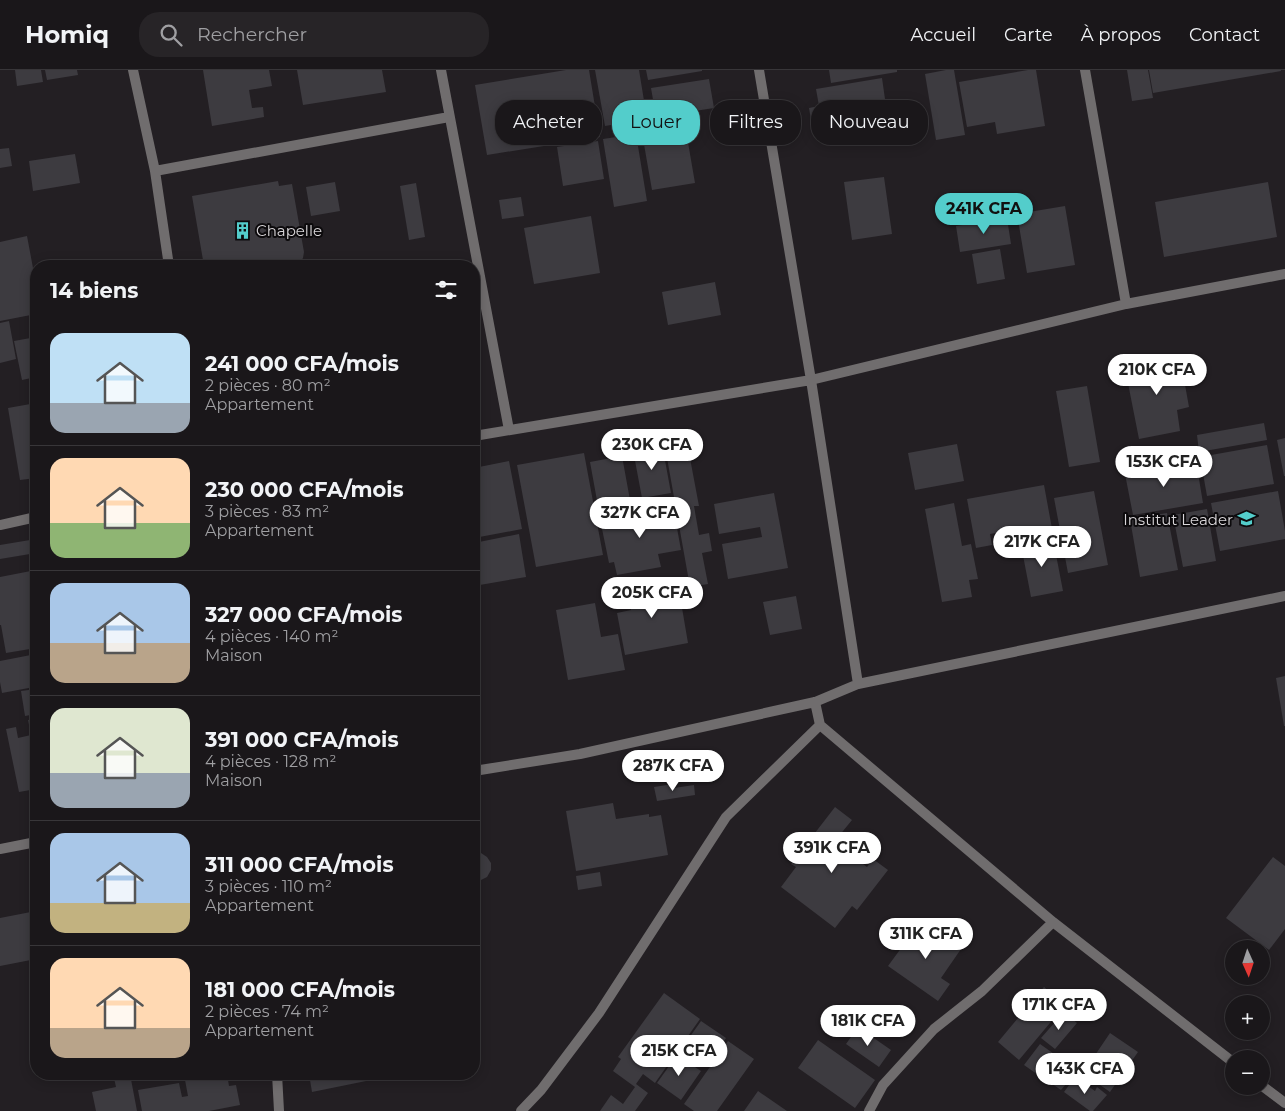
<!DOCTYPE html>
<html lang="fr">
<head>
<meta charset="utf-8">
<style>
  body { margin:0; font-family:Montserrat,sans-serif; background:#272427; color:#f1f3f6; height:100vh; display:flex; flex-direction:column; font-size:19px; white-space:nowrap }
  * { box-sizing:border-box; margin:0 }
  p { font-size:16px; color:#9f9fa2 }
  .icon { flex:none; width:28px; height:28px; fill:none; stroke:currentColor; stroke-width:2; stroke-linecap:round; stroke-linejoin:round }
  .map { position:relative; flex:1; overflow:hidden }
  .details { position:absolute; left:30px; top:190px; width:450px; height:820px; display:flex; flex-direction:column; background:#1a171a; border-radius:20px; box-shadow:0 2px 12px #0003,0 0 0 1px #383639 }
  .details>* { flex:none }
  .guide { position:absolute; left:495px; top:30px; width:475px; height:45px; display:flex; gap:10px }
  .needle { width:32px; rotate:177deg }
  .tools { position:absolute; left:1225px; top:870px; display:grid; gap:10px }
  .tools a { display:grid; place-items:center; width:45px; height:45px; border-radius:50%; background:#1a171a; box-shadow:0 2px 12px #0003,0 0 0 1px #383639; font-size:25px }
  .price { position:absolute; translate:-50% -42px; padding:0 11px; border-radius:18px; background:#fff; color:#222; font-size:16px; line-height:32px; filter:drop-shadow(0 1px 2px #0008) }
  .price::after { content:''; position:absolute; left:50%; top:30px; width:15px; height:11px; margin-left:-8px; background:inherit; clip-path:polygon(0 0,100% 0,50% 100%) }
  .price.active { background:#53cdcb; color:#111 }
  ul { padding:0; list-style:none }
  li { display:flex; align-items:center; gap:15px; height:125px; padding:0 20px }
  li+li { border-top:1px solid #383639 }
  li span { display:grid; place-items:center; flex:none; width:140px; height:100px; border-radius:15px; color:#555 }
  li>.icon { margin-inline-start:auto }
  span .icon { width:60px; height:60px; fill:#fffc; stroke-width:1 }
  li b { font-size:21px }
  h2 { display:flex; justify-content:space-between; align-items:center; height:60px; padding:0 20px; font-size:21px }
  .tag { padding:0 18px; border-radius:20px; background:#1a171a; box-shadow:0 2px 12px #0003,0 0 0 1px #383639; font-size:18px; line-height:45px }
  .tag.active { background:#53cdcb; color:#111 }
  header { display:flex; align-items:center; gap:30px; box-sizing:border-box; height:70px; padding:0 25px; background:#1a171a; border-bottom:1px solid #383639 }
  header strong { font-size:24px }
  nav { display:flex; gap:28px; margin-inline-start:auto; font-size:18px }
  .search { width:350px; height:45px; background:#272427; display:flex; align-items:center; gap:12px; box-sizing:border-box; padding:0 18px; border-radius:20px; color:#9f9fa2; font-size:19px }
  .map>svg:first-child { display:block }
  .building { fill:#3d3b40 }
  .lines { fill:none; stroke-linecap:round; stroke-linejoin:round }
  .street { stroke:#706d6e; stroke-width:10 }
  .labels { text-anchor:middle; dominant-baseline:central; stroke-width:4; stroke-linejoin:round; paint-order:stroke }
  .poi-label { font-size:15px; fill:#dad7da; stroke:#0c0a0c; text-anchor:start }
</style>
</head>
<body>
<header>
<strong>Homiq</strong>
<div class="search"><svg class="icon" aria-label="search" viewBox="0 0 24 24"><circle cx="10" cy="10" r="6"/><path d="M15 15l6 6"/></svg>Rechercher</div>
<nav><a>Accueil</a><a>Carte</a><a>À propos</a><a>Contact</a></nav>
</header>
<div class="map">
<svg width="1285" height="1041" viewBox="0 0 1285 1041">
  <rect width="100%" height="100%" fill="#231f23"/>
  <!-- building -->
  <path class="building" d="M15 0H41L43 12 17 16Z
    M45 0H77L78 5 47 10Z
    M203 0H269L272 16 249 20 252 38 263 37 264 47 212 56Z
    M297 0H382L386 22 303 35Z
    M566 0H589L600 67 487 85 475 15Z
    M595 0H639L647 49 605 56Z
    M646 0H702V1L648 10Z
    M829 0H897V2L831 13Z
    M946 0H954L965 65 936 70 925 4Z
    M1028 0H1036L1045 56 997 64 995 52 967 57 959 12Z
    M1127 0H1148L1153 28 1132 31Z
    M1149 0H1281V1L1153 23Z
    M882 8 887 43 812 56 809 38 819 36 816 19Z
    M709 9 714 38 656 47 651 18Z
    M685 55 695 113 652 120 642 63Z
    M636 64 647 131 614 137 603 69Z
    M598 71 604 109 563 116 557 77Z
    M9 78 12 96 0 98V79Z
    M75 84 80 113 33 121 29 91Z
    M884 107 892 164 852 170 844 112Z
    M278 111 279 116 292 114 304 182 303 188 301 191 298 193 292 195 293 196H204L192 126Z
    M335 112 340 141 311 146 306 117Z
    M1268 112 1277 167 1164 187 1155 132Z
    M416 113 425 167 409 170 400 116Z
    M521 127 524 146 502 149 499 130Z
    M1065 136 1075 195 1027 203 1017 144Z
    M591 146 600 203 534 214 524 158Z
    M1007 148 1011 174 960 182 956 156Z
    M27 166 36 214V244L0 251V172Z
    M1000 179 1005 209 977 214 972 184Z
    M715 212 721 245 668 255 662 222Z
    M9 251 16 289 0 293V253Z
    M36 267V307L22 310 14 271Z
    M1180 287 1189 337 1177 340 1180 361 1139 369 1125 298Z
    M1087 316 1100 392 1069 397 1056 321Z
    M36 333V408L20 410 8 338Z
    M1264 353 1267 370 1199 382 1197 365Z
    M686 367 699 436H694L699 465 709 463 712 481 702 483 708 514 690 517 664 371Z
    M1285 368V406H1284L1277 370Z
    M662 374 671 423 642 428 633 380Z
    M957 374 964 411 915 420 908 383Z
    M1267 375 1274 414 1207 426 1200 387Z
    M584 383 603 485 536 497 517 395Z
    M622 386 630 430 598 436 590 392Z
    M509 391 522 459 474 468V398Z
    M1196 391 1203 433 1133 445 1125 404Z
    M1044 415 1053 464 1035 467 1033 456 990 464 992 475 976 478 967 429Z
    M1094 421 1108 495 1068 503 1054 428Z
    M1278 421 1285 461V469L1220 481 1211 433Z
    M774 423 788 498 728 509 722 474 762 467 760 457 719 464 714 434Z
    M954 433 962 476 971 474 978 509 969 510 972 527 942 532 925 439Z
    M673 436 681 480 658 484 661 497 617 505 614 492 609 493 600 449Z
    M1207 439 1216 491 1183 497 1173 445Z
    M1167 443 1178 500 1140 507 1130 449Z
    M519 464 526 507 474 516V473Z
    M36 469V483L0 489V475Z
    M1053 469 1063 521 1031 527 1021 475Z
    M36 500V578L6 583 1 555H0V507Z
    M666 508 671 534 681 532 688 573 625 585 617 543 631 540 627 515Z
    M796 526 802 559 770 565 763 532Z
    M595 533 601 567 618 564 625 600 568 610 556 540Z
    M36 584V603H35V600H31L34 617 2 623 0 612V591Z
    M1285 606V656H1284L1276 608Z
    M36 619V644L25 646 21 621Z
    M36 649V719L19 722 6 659 16 657 18 668 31 665 28 650Z
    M673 714 674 718 694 715 695 725 657 731 654 717Z
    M613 733 616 749 649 744V747L661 745 668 785 576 801 566 741Z
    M835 737 852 750 834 772 867 797 873 789 888 800 857 840 852 836 835 858 781 817 796 797 791 794Z
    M474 783H481L487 787 491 793V800L487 807 481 810H474Z
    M1273 787 1285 796V859L1269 880 1226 848Z
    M600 802 602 816 578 820 576 806Z
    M36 841V889L0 896V848Z
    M921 851 961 879 941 908 950 914 938 931 888 896Z
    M1044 917 1065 935 1019 990 998 972Z
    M664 923 700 949 655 1013 643 1004 636 1014 648 1023 635 1041H600L611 1025 623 1034 635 1017 613 1001 621 989 618 987Z
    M1064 942 1077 953 1055 979 1041 968Z
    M701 951 726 968 707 995 682 978Z
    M858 957 891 980 879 997 846 974Z
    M1110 963 1138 982 1110 1022 1083 1003Z
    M818 970 875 1010 855 1038 798 998Z
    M728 971 754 989 717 1041H694L684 1034Z
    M1040 974 1057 986 1041 1007 1024 995Z
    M677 985 701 1001 681 1030 657 1013Z
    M1061 987 1078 1000 1061 1020 1045 1009Z
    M113 1004H130L137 1041H96L92 1022 116 1017Z
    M133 1004H161V1005L134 1010Z
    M219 1004H227L229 1016 236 1015 240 1035 209 1041H142L138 1020 179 1013 182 1027 188 1026 185 1010Z
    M309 1004H370L371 1010 312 1022Z
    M374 1004H408V1005L376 1011Z
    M1075 1007 1095 1021 1097 1017 1107 1025 1093 1041H1090L1064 1022Z
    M758 1021 787 1041H744Z"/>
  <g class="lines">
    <!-- street -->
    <path class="street" d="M133 0 155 101 169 196
      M441 0 509 360
      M759 0 811 310 858 614
      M1085 0 1126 234
      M155 101 449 47
      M474 366 811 310 1126 234 1285 204
      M0 455 36 447
      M815 632 820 655 1053 852 1234 993
      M474 701 580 684 815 632 858 614 1285 526
      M0 779 36 772
      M277 1004 279 1041
      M1261 1015 1285 1033
      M521 1041 541 1020 599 943 726 747 820 655
      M869 1041 883 1015 934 959 982 921 1053 852"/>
  </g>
  <!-- icons -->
  <defs>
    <symbol id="building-bare" viewBox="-9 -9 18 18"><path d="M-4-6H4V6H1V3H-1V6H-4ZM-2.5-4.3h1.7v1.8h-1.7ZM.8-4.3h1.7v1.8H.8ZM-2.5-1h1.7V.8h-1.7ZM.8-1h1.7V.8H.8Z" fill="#53cdcb" stroke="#0c0a0c" stroke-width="2.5" paint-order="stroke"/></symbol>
    <symbol id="university-bare" viewBox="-9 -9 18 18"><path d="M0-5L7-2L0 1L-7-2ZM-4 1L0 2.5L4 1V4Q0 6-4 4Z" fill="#53cdcb" stroke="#0c0a0c" stroke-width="2.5" paint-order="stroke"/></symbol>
  </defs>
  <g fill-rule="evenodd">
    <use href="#building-bare" x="230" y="148" width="25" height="25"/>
    <use href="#university-bare" x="1234" y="436" width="25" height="25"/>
  </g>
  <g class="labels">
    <!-- poi labels -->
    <g class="poi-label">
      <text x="256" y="160">Chapelle</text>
      <text x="1233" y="449" text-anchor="end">Institut Leader</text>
    </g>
  </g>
</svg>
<div class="tools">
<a><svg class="needle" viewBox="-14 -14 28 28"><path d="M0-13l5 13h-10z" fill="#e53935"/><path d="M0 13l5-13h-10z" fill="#9f9fa2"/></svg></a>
<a>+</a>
<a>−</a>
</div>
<b class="price active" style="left:984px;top:165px">241K CFA</b>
<b class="price" style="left:1157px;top:326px">210K CFA</b>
<b class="price" style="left:652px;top:401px">230K CFA</b>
<b class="price" style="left:1164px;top:418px">153K CFA</b>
<b class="price" style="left:640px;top:469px">327K CFA</b>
<b class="price" style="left:1042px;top:498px">217K CFA</b>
<b class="price" style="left:652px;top:549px">205K CFA</b>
<b class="price" style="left:673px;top:722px">287K CFA</b>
<b class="price" style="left:832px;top:804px">391K CFA</b>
<b class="price" style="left:926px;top:890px">311K CFA</b>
<b class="price" style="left:1059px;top:961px">171K CFA</b>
<b class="price" style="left:868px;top:977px">181K CFA</b>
<b class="price" style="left:679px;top:1007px">215K CFA</b>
<b class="price" style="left:1085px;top:1025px">143K CFA</b>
<div class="guide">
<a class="tag">Acheter</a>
<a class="tag active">Louer</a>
<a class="tag">Filtres</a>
<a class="tag">Nouveau</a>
</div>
<section class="details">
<h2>14 biens<svg class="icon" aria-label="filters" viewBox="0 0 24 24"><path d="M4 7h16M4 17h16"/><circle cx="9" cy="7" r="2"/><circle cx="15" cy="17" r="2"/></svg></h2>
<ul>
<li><span style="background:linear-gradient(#bfe0f5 70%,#9aa5b1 0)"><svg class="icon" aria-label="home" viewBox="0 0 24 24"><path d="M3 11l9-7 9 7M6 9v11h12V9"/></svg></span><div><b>241 000 CFA/mois</b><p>2 pièces · 80 m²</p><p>Appartement</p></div></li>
<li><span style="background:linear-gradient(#ffd9b3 65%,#8fb573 0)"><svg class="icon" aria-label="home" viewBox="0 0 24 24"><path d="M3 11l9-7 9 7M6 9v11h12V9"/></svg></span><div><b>230 000 CFA/mois</b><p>3 pièces · 83 m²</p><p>Appartement</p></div></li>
<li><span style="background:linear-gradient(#a9c7e8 60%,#b9a48a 0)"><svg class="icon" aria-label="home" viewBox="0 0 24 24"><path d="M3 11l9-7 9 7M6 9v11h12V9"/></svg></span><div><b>327 000 CFA/mois</b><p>4 pièces · 140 m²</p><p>Maison</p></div></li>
<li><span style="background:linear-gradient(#dfe7d0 65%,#9aa5b1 0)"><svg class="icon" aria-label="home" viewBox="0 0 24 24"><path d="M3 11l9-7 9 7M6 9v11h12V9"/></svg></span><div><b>391 000 CFA/mois</b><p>4 pièces · 128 m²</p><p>Maison</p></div></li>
<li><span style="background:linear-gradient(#a9c7e8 70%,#c2b280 0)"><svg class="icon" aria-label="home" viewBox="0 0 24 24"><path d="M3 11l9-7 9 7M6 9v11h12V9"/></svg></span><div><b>311 000 CFA/mois</b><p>3 pièces · 110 m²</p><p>Appartement</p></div></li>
<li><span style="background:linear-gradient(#ffd9b3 70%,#b9a48a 0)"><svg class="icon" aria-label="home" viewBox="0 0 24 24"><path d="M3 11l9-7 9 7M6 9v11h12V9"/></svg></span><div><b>181 000 CFA/mois</b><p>2 pièces · 74 m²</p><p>Appartement</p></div></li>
</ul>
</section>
</div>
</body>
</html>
